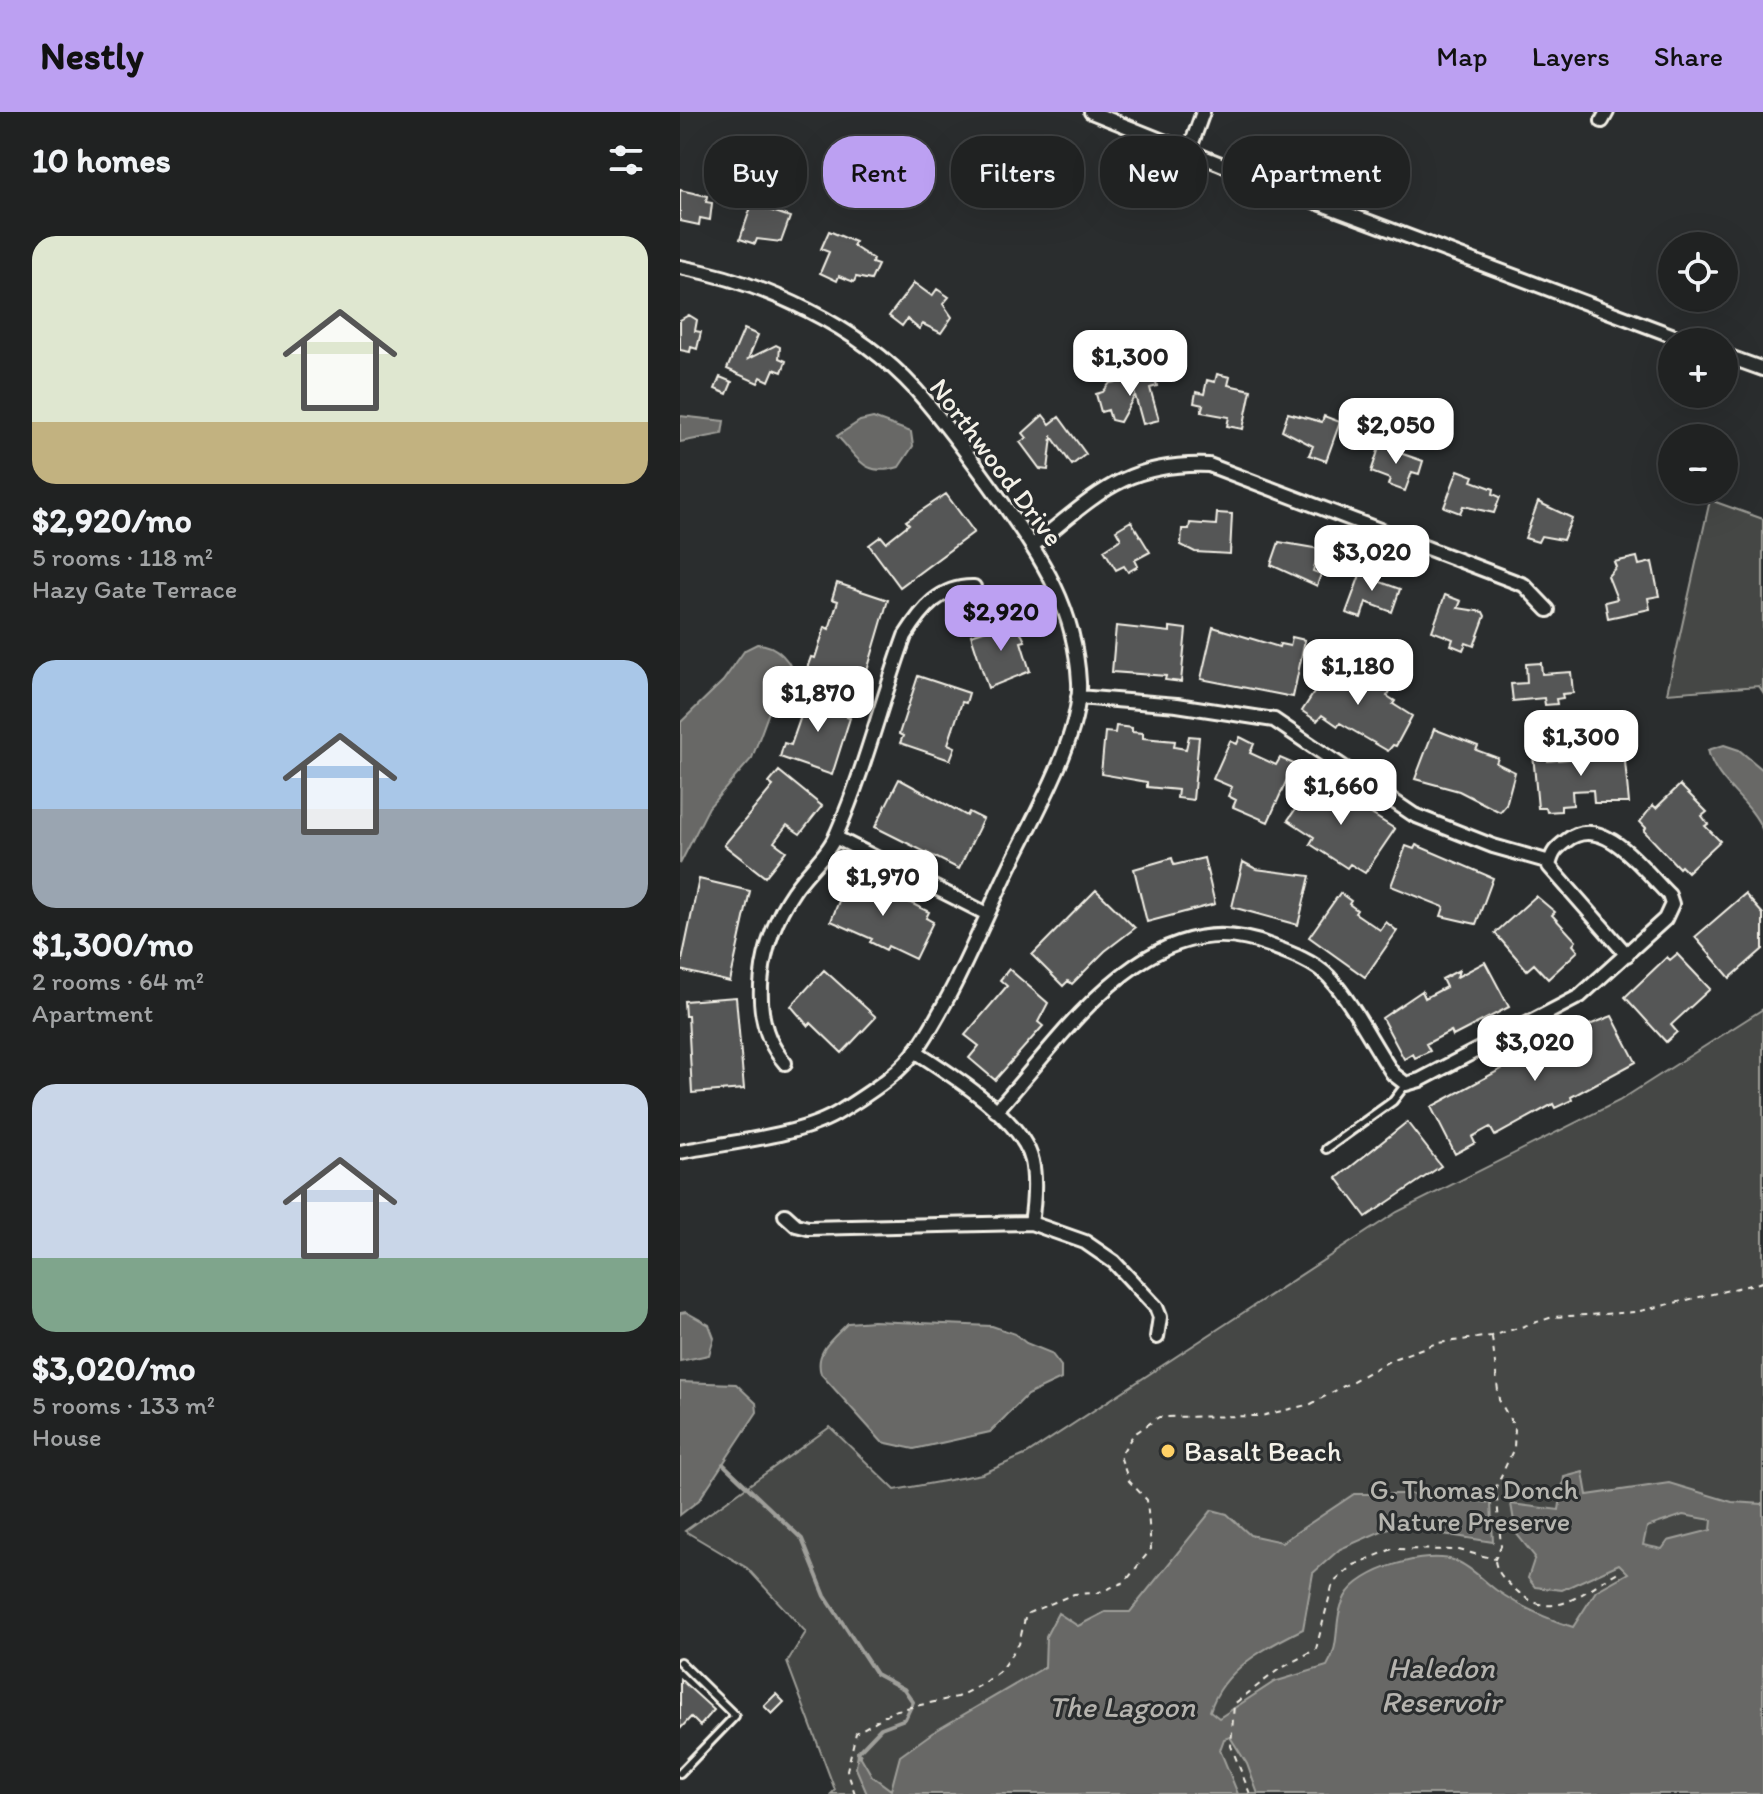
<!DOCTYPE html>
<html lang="en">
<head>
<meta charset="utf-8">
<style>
  body { margin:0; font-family:Itim,sans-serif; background:#282a2a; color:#f1f3f6; height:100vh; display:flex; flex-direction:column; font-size:30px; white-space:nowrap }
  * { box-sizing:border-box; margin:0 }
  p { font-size:26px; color:#a2a4a5 }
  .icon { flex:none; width:44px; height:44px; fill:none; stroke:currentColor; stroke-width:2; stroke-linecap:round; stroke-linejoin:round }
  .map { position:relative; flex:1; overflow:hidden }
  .panel { display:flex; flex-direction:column; background:#202222; width:680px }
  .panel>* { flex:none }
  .hud { position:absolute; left:24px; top:24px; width:760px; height:72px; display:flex; gap:16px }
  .tools { position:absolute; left:978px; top:120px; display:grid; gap:16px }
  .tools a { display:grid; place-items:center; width:80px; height:80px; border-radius:50%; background:#202222; box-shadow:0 8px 32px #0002,0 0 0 2px #3d3f40; font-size:40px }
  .price { position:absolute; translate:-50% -68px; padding:0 18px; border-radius:16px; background:#fff; color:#222; font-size:26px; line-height:52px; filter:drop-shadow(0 2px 4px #0008) }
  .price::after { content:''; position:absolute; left:50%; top:48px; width:24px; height:18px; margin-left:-12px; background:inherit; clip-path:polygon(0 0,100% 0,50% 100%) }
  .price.selected { background:#bca0f2; color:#111 }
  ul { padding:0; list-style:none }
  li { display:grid; align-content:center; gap:16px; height:424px; padding:0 32px }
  li span { display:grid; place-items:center; height:248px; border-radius:24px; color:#555 }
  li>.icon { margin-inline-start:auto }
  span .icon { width:144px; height:144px; fill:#fffc; stroke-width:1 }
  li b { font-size:34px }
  h2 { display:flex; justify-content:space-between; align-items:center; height:96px; padding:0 32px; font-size:34px }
  .chip { padding:0 28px; border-radius:32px; background:#202222; box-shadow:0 8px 32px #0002,0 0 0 2px #3d3f40; font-size:28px; line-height:72px }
  .chip.selected { background:#bca0f2; color:#111 }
  header { display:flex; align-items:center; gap:48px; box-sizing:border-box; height:112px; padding:0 40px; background:#bca0f2; color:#111 }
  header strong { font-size:38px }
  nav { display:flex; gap:44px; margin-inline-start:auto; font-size:28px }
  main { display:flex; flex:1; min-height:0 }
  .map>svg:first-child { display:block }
  .green { fill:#444645; stroke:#9c9c96; stroke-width:2 }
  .water { fill:#676866; stroke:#9f9f9a; stroke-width:2; fill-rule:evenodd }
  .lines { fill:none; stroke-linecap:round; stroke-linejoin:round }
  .stream { stroke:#9f9f9a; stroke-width:4 }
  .building { fill:#555756; stroke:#f4f1e8; stroke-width:2 }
  .lane-casing { stroke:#f4f1e8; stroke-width:12 }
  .street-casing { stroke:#f4f1e8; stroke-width:18 }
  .path { stroke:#f4f1e8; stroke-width:2; stroke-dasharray:6 6; stroke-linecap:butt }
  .lane { stroke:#2a2d2e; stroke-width:6 }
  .street { stroke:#2a2d2e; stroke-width:12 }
  .poi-dot { fill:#ffd166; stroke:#2a2d2e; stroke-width:3 }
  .labels { text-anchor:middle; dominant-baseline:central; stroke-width:6; stroke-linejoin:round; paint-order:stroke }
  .street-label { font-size:28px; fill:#f4f1e8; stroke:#2a2d2e }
  .poi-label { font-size:28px; fill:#f4f1e8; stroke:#2a2d2e; text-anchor:start }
  .park-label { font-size:28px; fill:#b6b5af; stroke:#2a2d2e }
  .water-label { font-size:30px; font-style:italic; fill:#b5b3ae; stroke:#2a2d2e }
</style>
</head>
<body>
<header>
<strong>Nestly</strong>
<nav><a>Map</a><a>Layers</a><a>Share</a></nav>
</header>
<main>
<section class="panel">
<h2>10 homes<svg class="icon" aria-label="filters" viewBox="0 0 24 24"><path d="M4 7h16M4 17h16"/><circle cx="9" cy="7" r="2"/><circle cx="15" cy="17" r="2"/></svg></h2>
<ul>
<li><span style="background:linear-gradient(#dfe7d0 75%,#c2b280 0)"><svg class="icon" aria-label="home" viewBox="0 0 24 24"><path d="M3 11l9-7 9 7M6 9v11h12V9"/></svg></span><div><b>$2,920/mo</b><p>5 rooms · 118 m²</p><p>Hazy Gate Terrace</p></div></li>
<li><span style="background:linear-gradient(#a9c7e8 60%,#9aa5b1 0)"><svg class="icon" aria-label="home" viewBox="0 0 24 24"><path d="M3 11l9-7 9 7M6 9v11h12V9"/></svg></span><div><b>$1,300/mo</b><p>2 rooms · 64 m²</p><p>Apartment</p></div></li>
<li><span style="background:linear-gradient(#c9d6e8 70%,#7fa58c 0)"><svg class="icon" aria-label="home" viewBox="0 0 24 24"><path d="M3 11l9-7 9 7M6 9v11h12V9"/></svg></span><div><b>$3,020/mo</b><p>5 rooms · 133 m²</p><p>House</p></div></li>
</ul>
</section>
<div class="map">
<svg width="1083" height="1682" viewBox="0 0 1083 1682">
  <rect width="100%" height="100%" fill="#2a2d2e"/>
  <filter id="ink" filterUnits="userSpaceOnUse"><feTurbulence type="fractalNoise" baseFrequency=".0125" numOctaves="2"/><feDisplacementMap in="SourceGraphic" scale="16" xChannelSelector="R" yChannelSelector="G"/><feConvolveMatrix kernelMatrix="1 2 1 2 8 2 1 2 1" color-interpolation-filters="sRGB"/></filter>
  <g filter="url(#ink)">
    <!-- green -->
    <path class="green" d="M1030 388 1083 407V580L1079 574 987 581Z
      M1083 897V1682H151L155 1678 107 1550 126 1520 67 1456 5 1419 150 1315 215 1378 302 1362 347 1342 717 1100 939 989Z"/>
    <!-- water -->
    <path class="water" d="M0 304 44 309 42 322 0 330Z
      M193 306 231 320 233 334 219 355C182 366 178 344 157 324L180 309Z
      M77 532C96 532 114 550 114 569L96 581 72 646 29 695 0 752 1 610 43 569 65 538Z
      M1044 633 1059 638 1083 658V719C1070 687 1036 672 1028 638Z
      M6 1200 29 1213 34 1226 29 1243 0 1249V1201Z
      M193 1209 312 1214 335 1222 346 1231 371 1241 381 1254V1267L347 1283 310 1320 234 1337 202 1330 141 1262C134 1239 153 1227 168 1211Z
      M0 1270 56 1272 76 1291 77 1300 19 1388 0 1403Z
      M903 1360 907 1383 989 1371 1052 1390 1083 1392V1682H578L567 1652 550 1625 544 1627 540 1638 558 1682H187L176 1656 178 1640 192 1664 211 1678 220 1644 252 1621 365 1555 366 1524 378 1501 398 1514 425 1500H450L532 1398 547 1402 570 1423 602 1430 674 1382H746L811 1391 813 1430 713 1414 660 1437 633 1461 623 1517C586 1535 543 1557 530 1599L539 1606 594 1570 647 1554C662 1530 652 1510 665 1485 680 1457 747 1438 776 1449 790 1454 804 1469 816 1478 841 1495 864 1506 893 1515L916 1479 948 1461 939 1452 882 1478 855 1475 848 1466 855 1445 836 1421 831 1392 879 1398 884 1365ZM1003 1403 1032 1408 1031 1418 988 1429 982 1437 963 1433 967 1415Z"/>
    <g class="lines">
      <!-- stream -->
      <path class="stream" d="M43 1352 122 1427 145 1484 196 1562 224 1577 233 1590 225 1607 201 1616 178 1640 180 1644"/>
    </g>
    <!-- building -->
    <path class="building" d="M0 78 27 84 26 90 32 91 30 108 20 106 19 113 0 109Z
      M72 92 110 105 101 130 77 127 75 132 60 127Z
      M149 119 175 130 173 134 193 147 192 151 198 153 191 168 176 165 174 170 159 164 157 169 140 161 149 140 141 137Z
      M234 171 252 184 257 177 269 185 263 192 272 205 261 221 243 212 239 217 227 207 222 214 209 204Z
      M9 203 17 208 15 219 21 220 17 237 11 235 10 240 0 238V208Z
      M64 217 78 223 68 247 96 233 100 235 99 246 106 249 102 260 94 257 89 269 81 265 78 271 47 257Z
      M474 262 477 274 470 276 479 308 463 312 455 283 440 310 431 308 428 298 421 300 416 282 423 280 430 271Z
      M537 262 550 265 548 273 571 278 563 317 547 314 549 305 521 300 523 293 514 291 516 280 524 282 527 268 535 270Z
      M40 265 52 270 47 282 35 277Z
      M608 301 642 310 644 304 660 310 646 349 629 343 633 334 602 318Z
      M363 303 370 312 379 305 406 342 392 353 372 325 368 358 360 357 340 330 347 326 343 321Z
      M710 329 722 334 720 341 743 349 739 362 732 360 725 379 708 373 710 367 691 360 700 333 707 336Z
      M778 358 794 364 792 369 814 377 813 382 820 385 814 401 783 394 780 401 764 395Z
      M266 382 294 420 220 475 189 433 201 424 206 430 229 412 226 409Z
      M858 390 892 406 883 428 861 424 858 430 845 426Z
      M537 401 552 402 550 442 515 440 501 433 502 417H509L510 411 536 413Z
      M451 409 470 440 455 448 458 454 448 460 444 454 436 458 424 438 441 427 436 418Z
      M599 430 640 437 633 459 641 462 637 474 591 453Z
      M957 445 959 453 972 450 979 484 968 486 970 497 928 506 925 490 937 487 928 464 936 455 934 450Z
      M684 452 699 458 695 468 720 477 712 500 686 490 681 506 666 501Z
      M157 471 208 488 184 569 180 568 177 576 126 559 131 545 135 546 145 515 149 517 158 489 152 487Z
      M765 483 781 489 778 496 803 500 805 504 794 534 786 531 783 538 771 533 773 527 752 519Z
      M335 509 345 529 341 530 350 559 308 576 291 523Z
      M436 514 490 520V515L506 517 501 570 485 568 486 564 432 560Z
      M533 515 599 535 600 532 610 534 612 525 625 528 613 585 521 567Z
      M658 544 673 554 667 562 691 578 697 569 711 578 707 584 715 589 713 592 732 604 716 634 713 633 708 639 660 611 658 614 642 603 637 609 622 599Z
      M861 551 862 562 891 560 893 581 882 582 883 586 876 587 877 592 865 593 864 586 833 589 831 572 847 571 846 552Z
      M238 564 289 581 286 591 282 590 268 632 275 635 270 648 220 631 223 624 219 622Z
      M119 579 170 596 167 605 170 606 152 663 100 645 104 631 111 633 121 604V596L115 594Z
      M436 614 452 616V620L463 621V626L495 629 494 635 506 637 509 624 519 625 513 688 497 686 498 678 467 675V670L421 662 425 620 435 621Z
      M754 617 798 634 796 638 818 646 816 651 835 660 826 693 820 700 779 679 735 667Z
      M560 625 574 632 570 641 596 653 600 646 614 652 588 710 553 695 556 688 548 684 552 675 533 667 550 629 557 632Z
      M914 632V642L944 639 949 691H914L913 678 892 679 893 693 881 694V699L867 700 866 696H858L853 642 867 641 868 649 898 646 897 634Z
      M99 659 142 694 120 722 107 713 94 730 106 739 85 765 44 733 93 674 89 671Z
      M219 667 287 704 289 700 303 707 279 757 195 715Z
      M636 667 715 717 685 761 670 752 667 756 630 732 634 725 608 708Z
      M1000 673 1027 700 1022 704 1028 712 1025 714 1040 729 1007 760 1001 754 999 756 964 719 966 716 960 710 973 693 976 696Z
      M736 733 813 766 796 812 761 804 764 795 711 774 726 734 734 737Z
      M492 746 494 753 524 746 535 792 467 810 454 757Z
      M563 750 576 757 630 764 618 813 552 795Z
      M19 767 70 779 50 870 0 858Z
      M182 767 249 800 246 806 253 810 235 847 208 834 206 838 190 830 192 827 151 809 165 774 168 776 172 768 180 771Z
      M416 778 455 816 425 839 392 872 388 869 383 874 352 843Z
      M660 781 671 789 669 792 677 798 675 801 700 818 706 810 717 819 685 865 629 825Z
      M1065 782 1083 802V837L1050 866 1015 825Z
      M856 784 875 800 872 803 896 829 893 833 898 839 868 867 854 852 847 858 815 821Z
      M997 842 1030 877 991 913 997 920 986 930 945 885 987 845 990 848Z
      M805 850 829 895 773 924 771 919 746 932 750 939 735 946 733 942 724 947 702 906 742 879 745 886 766 875 762 867 779 858 777 865Z
      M329 857 368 891 358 910 363 914 315 968 289 946 299 934 285 923 327 874 320 868Z
      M144 858 196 905 162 941 131 911 128 914 111 894Z
      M56 885 64 977 12 981 8 904H5L4 889Z
      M932 904 956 950 891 985 892 988 875 996 873 992 815 1024 810 1015 792 1025 795 1031 775 1042 751 995 886 922Z
      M727 1010 761 1054 686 1105 657 1066Z
      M0 1567 34 1598 20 1614 11 1605 0 1617Z
      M96 1582 104 1590 92 1602 84 1594Z"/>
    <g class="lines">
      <defs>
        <path id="lane" d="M646 1037 713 989 726 972
          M0 1550 55 1604 0 1661"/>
        <path id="street" d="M411 0 623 85 1010 230
          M922 9 927 0
          M509 39 523 0
          M0 155C85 171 177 213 236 278 267 313 295 352 322 390 363 449 395 495 399 570 402 627 348 714 324 767 298 822 273 883 240 933 222 961 189 981 161 999 121 1025 47 1030 0 1040
          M1044 243 1083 257
          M352 434C416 384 443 350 529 353L844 473 868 498
          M398 585 497 593 594 608 734 703 813 734 870 750
          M155 725 307 802
          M235 939C269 961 343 1007 352 1049 356 1069 354 1091 351 1111
          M105 951C64 905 81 826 113 780 126 760 148 743 157 721 185 657 201 590 225 524 242 497 260 474 294 475
          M316 999C385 924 469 785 591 834 610 841 635 850 649 865 674 893 692 931 713 962L726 972 740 968 900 884 985 807 992 792 989 783C965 760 923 699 886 729 875 737 872 741 869 754L947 843
          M105 1103 116 1113 128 1116 351 1111 405 1130 434 1150 476 1195 480 1205 477 1225"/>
      </defs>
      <!-- lane casing -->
      <use href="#lane" class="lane-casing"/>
      <!-- street casing -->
      <use href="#street" class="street-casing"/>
      <!-- path -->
      <path class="path" d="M815 1449C817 1462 827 1470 837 1479 875 1513 903 1478 938 1460
        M175 1682 167 1658 176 1621 213 1599 277 1585 303 1572 319 1560 339 1532 346 1502 394 1482 417 1481 445 1470 471 1437 467 1388 449 1369 440 1344 453 1323 479 1305 581 1304 631 1292 713 1247 757 1231 812 1224 873 1205 956 1200 1083 1170
        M570 1682 551 1634 554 1592 598 1558 636 1537 653 1471 674 1453 712 1437 779 1438 815 1447 821 1434 816 1375 834 1336 835 1316 819 1288 812 1225"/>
      <!-- lane -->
      <use href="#lane" class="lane"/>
      <!-- street -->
      <use href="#street" class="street"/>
    </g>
  </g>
  <!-- markers -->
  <circle class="poi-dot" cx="488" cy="1339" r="8"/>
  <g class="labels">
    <!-- street labels -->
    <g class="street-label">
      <text transform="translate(317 350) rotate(53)">Northwood Drive</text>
    </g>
    <!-- poi labels -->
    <g class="poi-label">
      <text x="504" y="1339">Basalt Beach</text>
    </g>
    <!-- park labels -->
    <g class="park-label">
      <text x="794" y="1377">G. Thomas Donch<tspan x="794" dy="32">Nature Preserve</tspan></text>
    </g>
    <!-- water labels -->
    <g class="water-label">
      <text x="761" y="1555">Haledon<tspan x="761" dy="34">Reservoir</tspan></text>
      <text x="442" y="1594">The Lagoon</text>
    </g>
  </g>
</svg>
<div class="tools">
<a><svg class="icon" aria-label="locate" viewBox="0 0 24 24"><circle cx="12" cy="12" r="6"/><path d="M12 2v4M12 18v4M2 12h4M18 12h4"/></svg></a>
<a>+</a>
<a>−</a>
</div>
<b class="price" style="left:450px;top:286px">$1,300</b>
<b class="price" style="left:716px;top:354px">$2,050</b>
<b class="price" style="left:692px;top:481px">$3,020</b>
<b class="price selected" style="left:321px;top:541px">$2,920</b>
<b class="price" style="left:678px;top:595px">$1,180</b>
<b class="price" style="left:138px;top:622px">$1,870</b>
<b class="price" style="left:901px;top:666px">$1,300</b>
<b class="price" style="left:661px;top:715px">$1,660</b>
<b class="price" style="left:203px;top:806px">$1,970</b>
<b class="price" style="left:855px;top:971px">$3,020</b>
<div class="hud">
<a class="chip">Buy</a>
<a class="chip selected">Rent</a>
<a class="chip">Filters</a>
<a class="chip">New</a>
<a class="chip">Apartment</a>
</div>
</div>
</main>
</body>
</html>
